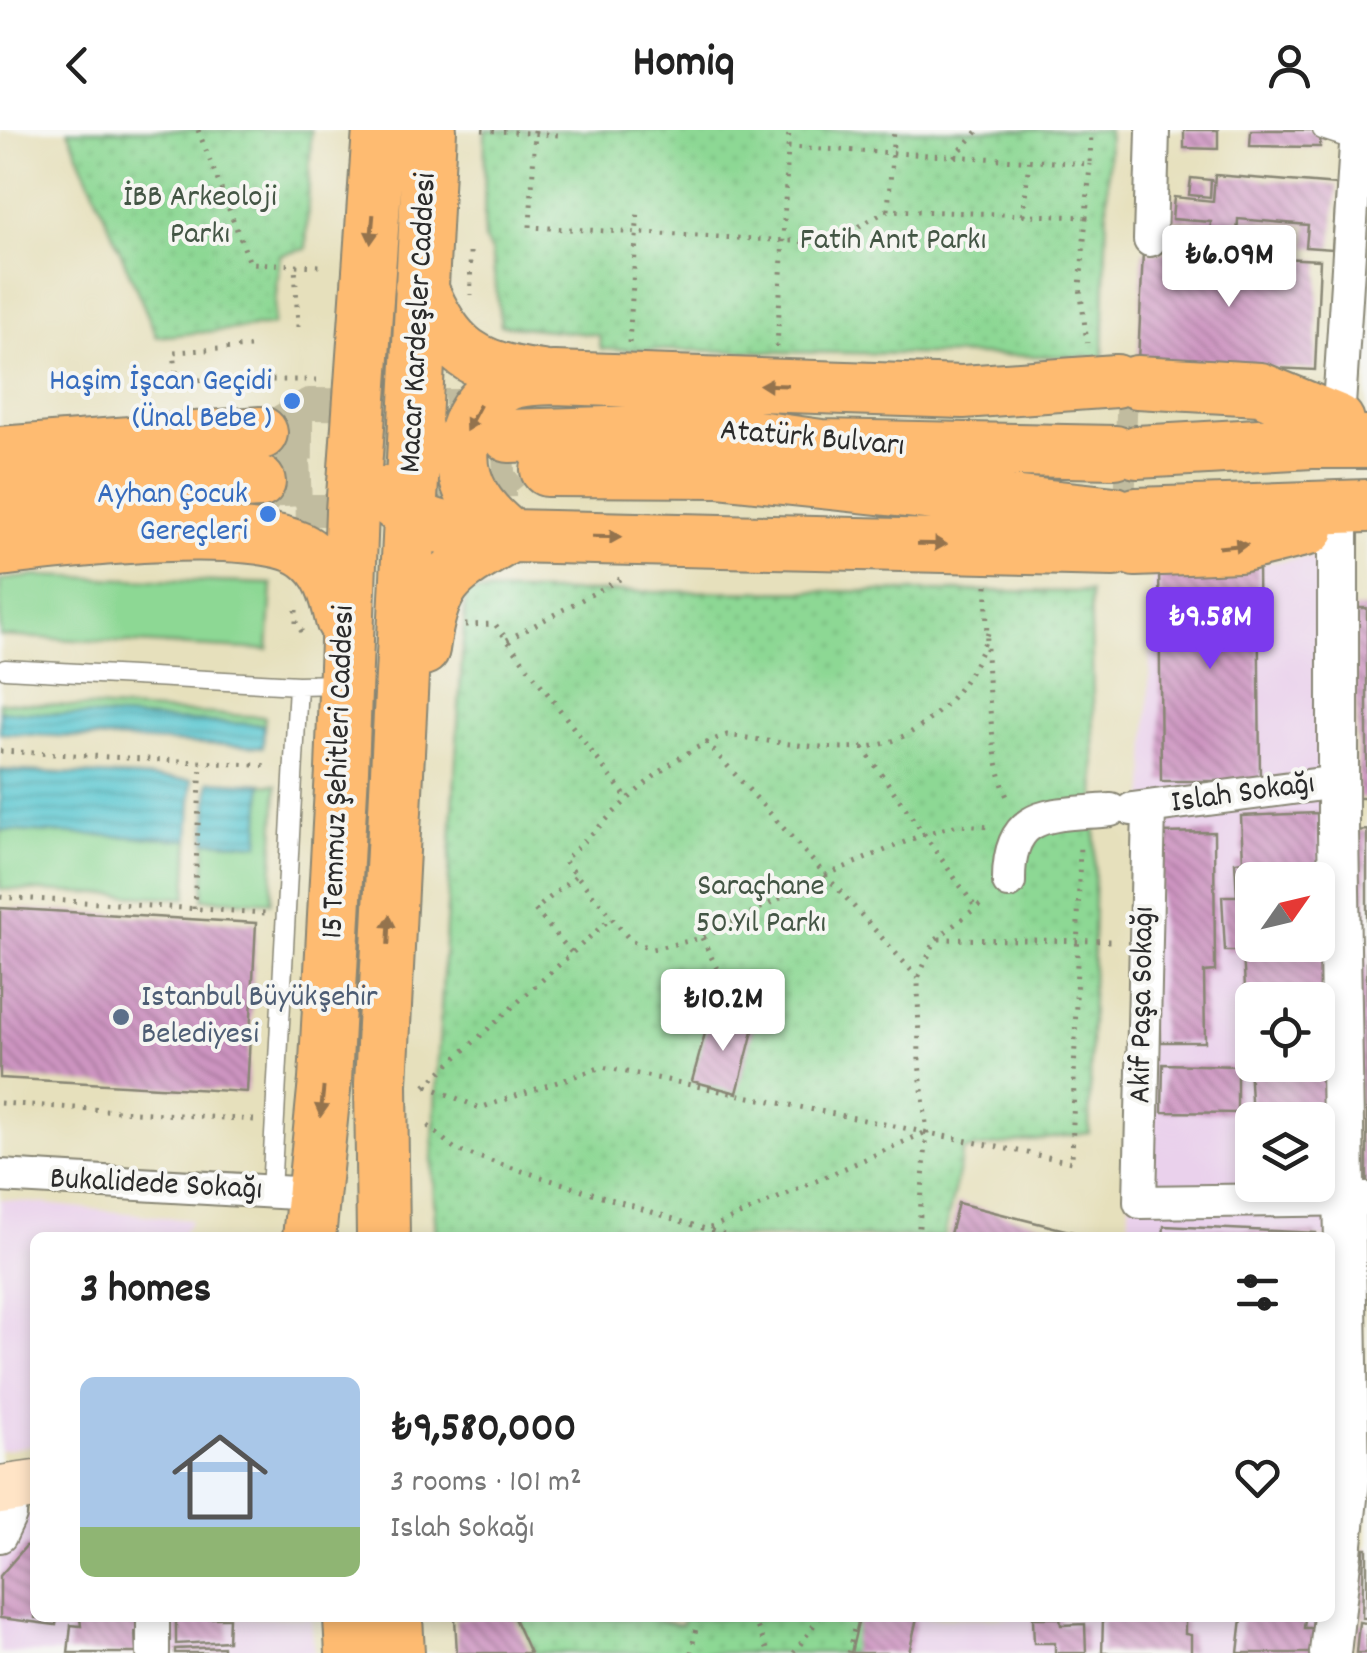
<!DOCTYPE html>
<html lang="en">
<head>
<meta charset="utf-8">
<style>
  body { margin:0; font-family:Dekko,sans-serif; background:#f2f2f2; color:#222; height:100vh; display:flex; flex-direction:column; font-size:38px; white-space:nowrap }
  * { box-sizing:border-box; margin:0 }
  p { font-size:32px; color:#767676 }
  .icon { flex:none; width:55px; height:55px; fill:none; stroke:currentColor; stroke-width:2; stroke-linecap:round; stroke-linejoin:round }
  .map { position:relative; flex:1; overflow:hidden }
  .panel { position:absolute; left:30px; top:1102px; width:1305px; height:390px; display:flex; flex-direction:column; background:#fff; border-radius:15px; box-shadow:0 5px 15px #0003 }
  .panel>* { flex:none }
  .needle { width:65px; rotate:56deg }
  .buttons { position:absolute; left:1235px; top:732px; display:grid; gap:20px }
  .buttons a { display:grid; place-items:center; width:100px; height:100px; border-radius:15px; background:#fff; box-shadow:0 5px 15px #0003; font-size:50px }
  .price { position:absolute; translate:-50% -85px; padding:0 22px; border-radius:10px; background:#fff; color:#222; font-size:32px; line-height:65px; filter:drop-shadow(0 2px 5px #0008) }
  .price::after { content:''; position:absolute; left:50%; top:60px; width:30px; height:22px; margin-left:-15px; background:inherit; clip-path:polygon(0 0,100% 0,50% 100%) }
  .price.on { background:#7c3aed; color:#fff }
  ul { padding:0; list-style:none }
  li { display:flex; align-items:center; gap:30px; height:250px; padding:0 50px }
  li span { display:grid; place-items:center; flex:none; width:280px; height:200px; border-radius:15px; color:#555 }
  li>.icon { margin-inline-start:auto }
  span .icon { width:120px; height:120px; fill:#fffc; stroke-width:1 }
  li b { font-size:42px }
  h2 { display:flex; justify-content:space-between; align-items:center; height:120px; padding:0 50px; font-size:42px }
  header { display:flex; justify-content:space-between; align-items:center; height:130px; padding:0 50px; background:#fff; font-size:45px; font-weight:800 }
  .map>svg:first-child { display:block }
  .built { fill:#ead1ec; fill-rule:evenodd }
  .grass { fill:#8dd894; stroke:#5c8260; stroke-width:2.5 }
  .park { fill:url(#park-dots); stroke:#5c8260; stroke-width:2.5 }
  .water { fill:url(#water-rules); stroke:#437a7e; stroke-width:2.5 }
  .building { fill:url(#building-back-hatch); fill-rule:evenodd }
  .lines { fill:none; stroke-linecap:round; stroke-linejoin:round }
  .minor-tunnel { stroke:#c1bc9f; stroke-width:32; stroke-dasharray:32 16; stroke-linecap:butt }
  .primary-tunnel { stroke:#c1bc9f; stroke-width:52; stroke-dasharray:52 26; stroke-linecap:butt }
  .service-casing { stroke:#888674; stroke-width:21 }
  .minor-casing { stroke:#888674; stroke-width:36 }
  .tertiary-casing { stroke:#888674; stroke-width:44 }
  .secondary-casing { stroke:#888674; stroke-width:51 }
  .primary-casing { stroke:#888674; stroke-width:56 }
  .path { stroke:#888674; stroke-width:5; stroke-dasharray:2.5 8; stroke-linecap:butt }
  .service { stroke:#fff; stroke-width:18 }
  .minor { stroke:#fff; stroke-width:32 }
  .tertiary { stroke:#fff; stroke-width:40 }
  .secondary { stroke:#ffe4c6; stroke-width:48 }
  .primary { stroke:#febb71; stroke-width:52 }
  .oneway { fill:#94734e }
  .shop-dot { fill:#3f7fe0; stroke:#f6f6f2; stroke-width:4 }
  .service-dot { fill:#5c6f8a; stroke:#f6f6f2; stroke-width:4 }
  .labels { text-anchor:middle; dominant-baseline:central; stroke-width:8; stroke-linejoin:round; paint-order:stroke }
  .park-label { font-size:32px; fill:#445645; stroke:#f6f6f2 }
  .street-label { font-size:32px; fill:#2b2b2b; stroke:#f6f6f2 }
  .shop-label { font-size:32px; fill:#366cbe; stroke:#f6f6f2; text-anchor:end }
  .service-label { font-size:32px; fill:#4e5e75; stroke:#f6f6f2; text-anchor:start }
</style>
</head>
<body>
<header><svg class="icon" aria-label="back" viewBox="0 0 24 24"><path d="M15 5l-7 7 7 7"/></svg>Homiq<svg class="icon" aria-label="person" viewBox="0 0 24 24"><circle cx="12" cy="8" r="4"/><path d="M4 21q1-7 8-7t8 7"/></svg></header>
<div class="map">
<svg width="1367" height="1523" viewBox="0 0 1367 1523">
  <defs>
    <pattern id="park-dots" width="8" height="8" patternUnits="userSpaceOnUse" patternTransform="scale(2.5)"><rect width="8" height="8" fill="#8dd894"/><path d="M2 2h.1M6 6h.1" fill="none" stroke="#7aba80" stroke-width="1.8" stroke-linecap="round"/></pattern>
    <pattern id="water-rules" width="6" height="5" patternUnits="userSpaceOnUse" patternTransform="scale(2.5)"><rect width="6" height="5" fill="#5bc8d1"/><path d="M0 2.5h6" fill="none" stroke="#4ba3aa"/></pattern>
    <pattern id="building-back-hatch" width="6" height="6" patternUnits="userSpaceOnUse" patternTransform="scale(2.5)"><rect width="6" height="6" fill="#cd94c1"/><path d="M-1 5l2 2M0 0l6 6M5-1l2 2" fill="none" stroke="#a7799d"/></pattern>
  </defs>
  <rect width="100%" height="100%" fill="#f6f6f2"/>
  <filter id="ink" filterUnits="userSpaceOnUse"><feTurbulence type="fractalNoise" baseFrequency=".01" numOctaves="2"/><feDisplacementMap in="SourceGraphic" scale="20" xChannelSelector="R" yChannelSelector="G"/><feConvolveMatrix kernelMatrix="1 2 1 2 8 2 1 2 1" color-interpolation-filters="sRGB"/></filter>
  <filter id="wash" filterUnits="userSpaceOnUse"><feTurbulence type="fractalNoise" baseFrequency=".0048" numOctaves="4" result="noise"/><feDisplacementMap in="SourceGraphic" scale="40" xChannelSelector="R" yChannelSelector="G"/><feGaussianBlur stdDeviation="2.25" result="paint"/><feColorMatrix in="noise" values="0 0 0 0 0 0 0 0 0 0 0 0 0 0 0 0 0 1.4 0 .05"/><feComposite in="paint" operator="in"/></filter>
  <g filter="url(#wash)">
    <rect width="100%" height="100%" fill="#e6e0bc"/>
    <!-- built -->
    <path class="built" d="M1319 426 1330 1108H1128L1153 447ZM1252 750H1318V815H1252ZM1252 870H1318V935H1252ZM1252 990H1318V1055H1252Z
      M0 1069 191 1090 181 1107 35 1108V1314L0 1321Z
      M35 1384V1488H311L314 1523H0V1389Z
      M863 1488H1326L1322 1523H854Z"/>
    <!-- grass -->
    <path class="grass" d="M36 446 272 454 268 520 0 506V450Z
      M0 572 265 587 264 595 0 581Z
      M262 654 277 655 271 772 203 769 206 711 258 714Z
      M0 700 189 710 186 768 0 759Z"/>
    <!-- park -->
    <path class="park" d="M68 0H311L306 119 280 125 273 195 157 207Z
      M485 0H1109L1103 227 601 219 599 205 501 195 491 121 484 109Z
      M987 461 1090 462 1096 678 1089 1003 963 1020 944 1107 589 1108 572 1103 570 1108H436L432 1029 466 462Z
      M519 1488H646L681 1495 684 1488H863L854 1523H535Z"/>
    <!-- water -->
    <path class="water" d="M0 581 264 595 263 617 0 603Z
      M0 640 192 650 189 710 0 700Z
      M209 651 262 654 259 714 206 711Z"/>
    <g id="blocks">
      <!-- building -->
      <path class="building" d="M1184 0H1218V19L1184 18Z
        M1251 0H1321L1320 17 1250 16Z
        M1215 45 1337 55 1332 119 1306 117 1308 95 1238 89 1237 107 1210 105 1211 92 1172 89 1174 67 1213 71Z
        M1191 48 1211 50 1210 67 1189 65Z
        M1143 121 1320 130 1315 240 1138 231Z
        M1159 433H1258L1260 651H1161Z
        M1354 478H1367V668H1358Z
        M1317 683 1320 750H1252V815H1318V771H1321L1334 1052 1318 1053V990H1252L1243 821H1225L1222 766H1237L1235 732 1243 731 1241 686ZM1252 870H1318V935H1252Z
        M1367 700V1055H1359L1353 701Z
        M1214 702 1215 841 1204 842 1205 912H1161L1159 703Z
        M0 778 256 793 247 962 0 948Z
        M710 885 754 897 737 963 692 951Z
        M1163 934 1237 936V983L1162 982Z
        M958 1073 1081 1104V1108H949Z
        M1164 1096 1316 1103V1108H1163Z
        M35 1415V1488H57L56 1495 0 1488V1446L26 1416Z
        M1364 1418H1367V1488H1362Z
        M80 1488H145L146 1503 135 1502 136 1523H68L71 1495 81 1496Z
        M176 1488H229L228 1511 176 1514Z
        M455 1488H514L530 1523H457Z
        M859 1488H917L909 1523H851Z
        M1033 1488H1060L1061 1495 1085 1494 1086 1523H1055V1513H1034Z
        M1103 1488H1185V1504L1191 1505V1523H1102Z
        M1242 1488H1305L1304 1498H1321L1319 1523H1238Z
        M1359 1492 1367 1493V1523H1356Z
        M223 1517V1523H175V1519Z"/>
    </g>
  </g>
  <g filter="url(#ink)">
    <use href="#blocks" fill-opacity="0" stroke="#888674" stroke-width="2.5"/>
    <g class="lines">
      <!-- minor-tunnel -->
      <path class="minor-tunnel" d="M261 303 309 274 463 275 488 292
        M259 352 288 380H368
        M462 379H468L515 341"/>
      <!-- primary-tunnel -->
      <path class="primary-tunnel" d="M1116 285 1137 286
        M261 303 457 305
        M1115 351 1136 352
        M259 352 515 341"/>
      <defs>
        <path id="service" d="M1322 0 1356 11
          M5 539 298 555 339 554
          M271 1062 298 555"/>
        <path id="minor" d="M1150 110 1153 0
          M1338 291 1357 0
          M1149 678 1140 1072 1367 1069
          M1132 679 1337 652
          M1009 752C1008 677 1052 686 1111 680
          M0 1046 312 1064
          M0 1406 10 1385 12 1358
          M153 1488V1523"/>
        <path id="tertiary" d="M1330 1523 1349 1350 1338 701V378"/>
        <path id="secondary" d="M0 1360 35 1355"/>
        <path id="primary" d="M421 157C447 221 474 239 542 247
          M1137 252 1260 259 1338 291
          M509 306 706 300 821 316 1115 322
          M1137 322 1312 312H1367
          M0 323 261 303
          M547 340 718 341 1115 383
          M385 363C416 402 465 401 510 406L1114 420
          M0 368 259 352
          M1136 384 1367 376
          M510 406C495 394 482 382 473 366 451 326 464 273 508 254 522 248 538 249 554 248L963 262 1116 251
          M0 420C63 412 259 388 307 423 330 439 336 464 342 490
          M1135 420 1239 416 1308 399
          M423 519C433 446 450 442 510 406
          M309 1108 325 950 342 640 352 381 379 0
          M383 1108 381 954 430 0
          M350 1488 352 1523
          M396 1488 398 1523"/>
      </defs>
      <!-- service casing -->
      <use href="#service" class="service-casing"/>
      <!-- minor casing -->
      <use href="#minor" class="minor-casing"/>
      <!-- tertiary casing -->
      <use href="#tertiary" class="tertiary-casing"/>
      <!-- secondary casing -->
      <use href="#secondary" class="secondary-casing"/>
      <!-- primary casing -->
      <use href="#primary" class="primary-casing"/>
      <!-- path -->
      <path class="path" d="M198 0 250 133 295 135
        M482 0 559 5
        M535 0 530 97 830 113 888 80 1086 87 1090 34
        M788 17 1090 34 1091 0
        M954 27 979 0
        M888 80 894 0
        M1023 85 1029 31
        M1086 87 1080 157 1087 213
        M470 122 471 165
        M298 197 295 135 321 136
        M629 213 638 79
        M250 217 174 222 177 250H316
        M777 217 789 0
        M987 455C986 510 986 624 1009 671
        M296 480V493L302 502
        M465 495 495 494 629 671
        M988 503C971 556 925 611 866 617 826 621 768 611 727 605 663 625 613 686 564 730L630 810 652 819 702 808 826 745 924 704 958 695 991 697
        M507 510 620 449
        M706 612 918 848
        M863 618 976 778
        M0 621 272 636
        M0 767 266 783
        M194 779 201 632
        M702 808 722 849
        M939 809 1110 811
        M571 822 535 780 577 745
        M425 956 612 787
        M427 956 480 978 602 937 1072 1032 1080 711
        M0 973 254 990
        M428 996 456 1020 734 1108
        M710 1098 924 1003
        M918 1108 927 1002 919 933 918 848 936 809 986 770
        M753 1488 769 1523
        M691 1523 698 1488
        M794 1523 819 1488
        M848 1523 857 1488"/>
      <!-- service -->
      <use href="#service" class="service"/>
      <!-- minor -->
      <use href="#minor" class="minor"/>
      <!-- tertiary -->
      <use href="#tertiary" class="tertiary"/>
      <!-- secondary -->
      <use href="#secondary" class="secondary"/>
      <!-- primary -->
      <use href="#primary" class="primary"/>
    </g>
    <!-- one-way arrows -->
    <defs><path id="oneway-solid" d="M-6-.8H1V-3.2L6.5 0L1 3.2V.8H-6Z" transform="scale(2.5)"/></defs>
    <g class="oneway">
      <use href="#oneway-solid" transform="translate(372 99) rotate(95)"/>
      <use href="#oneway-solid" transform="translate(774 255) rotate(-178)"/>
      <use href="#oneway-solid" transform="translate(473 288) rotate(118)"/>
      <use href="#oneway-solid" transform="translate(607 407) rotate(1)"/>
      <use href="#oneway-solid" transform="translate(932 414) rotate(1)"/>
      <use href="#oneway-solid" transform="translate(1233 416) rotate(-6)"/>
      <use href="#oneway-solid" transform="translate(389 800) rotate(-87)"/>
      <use href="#oneway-solid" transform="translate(322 972) rotate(96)"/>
    </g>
  </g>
  <!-- markers -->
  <g class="shop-dot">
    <circle cx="292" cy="271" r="10"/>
    <circle cx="268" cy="384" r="10"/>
  </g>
  <circle class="service-dot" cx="121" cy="887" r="10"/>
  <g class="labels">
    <!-- park labels -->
    <g class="park-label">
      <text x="200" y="69">İBB Arkeoloji<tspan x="200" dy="37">Parkı</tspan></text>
      <text x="893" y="112">Fatih Anıt Parkı</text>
      <text x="761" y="758">Saraçhane<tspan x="761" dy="37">50.Yıl Parkı</tspan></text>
    </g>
    <!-- street labels -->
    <g class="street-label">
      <text transform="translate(420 193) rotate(-87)">Macar Kardeşler Caddesi</text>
      <text transform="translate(812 310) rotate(5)">Atatürk Bulvarı</text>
      <text transform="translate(340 642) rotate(-88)">15 Temmuz Şehitleri Caddesi</text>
      <text transform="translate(1243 665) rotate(-8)">Islah Sokağı</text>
      <text transform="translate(1144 875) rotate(-89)">Akif Paşa Sokağı</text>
      <text transform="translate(156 1056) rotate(3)">Bukalidede Sokağı</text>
    </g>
    <!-- shop labels -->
    <g class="shop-label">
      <text x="272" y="253">Haşim İşcan Geçidi<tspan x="272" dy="37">(Ünal Bebe )</tspan></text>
      <text x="248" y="366">Ayhan Çocuk<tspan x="248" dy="37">Gereçleri</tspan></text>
    </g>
    <!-- service labels -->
    <g class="service-label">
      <text x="141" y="869">Istanbul Büyükşehir<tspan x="141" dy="37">Belediyesi</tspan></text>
    </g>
  </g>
</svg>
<div class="buttons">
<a><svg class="needle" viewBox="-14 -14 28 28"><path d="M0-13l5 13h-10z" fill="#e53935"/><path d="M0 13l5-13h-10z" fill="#767676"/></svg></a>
<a><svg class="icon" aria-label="locate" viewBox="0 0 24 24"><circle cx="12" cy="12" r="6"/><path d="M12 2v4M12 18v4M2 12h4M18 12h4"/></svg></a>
<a><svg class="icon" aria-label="layers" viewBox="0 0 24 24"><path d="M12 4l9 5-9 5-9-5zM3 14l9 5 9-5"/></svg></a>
</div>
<b class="price" style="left:1229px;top:180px">₺6.09M</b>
<b class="price on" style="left:1210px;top:542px">₺9.58M</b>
<b class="price" style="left:723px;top:924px">₺10.2M</b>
<section class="panel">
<h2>3 homes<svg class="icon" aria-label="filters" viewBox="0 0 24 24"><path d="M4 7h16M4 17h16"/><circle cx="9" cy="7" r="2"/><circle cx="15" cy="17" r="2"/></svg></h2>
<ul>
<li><span style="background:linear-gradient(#a9c7e8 75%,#8fb573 0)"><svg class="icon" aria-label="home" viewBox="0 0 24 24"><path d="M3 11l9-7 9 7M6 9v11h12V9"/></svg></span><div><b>₺9,580,000</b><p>3 rooms · 101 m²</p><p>Islah Sokağı</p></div><svg class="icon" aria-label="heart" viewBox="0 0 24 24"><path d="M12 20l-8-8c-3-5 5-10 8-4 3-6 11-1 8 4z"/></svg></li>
</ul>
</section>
</div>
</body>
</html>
